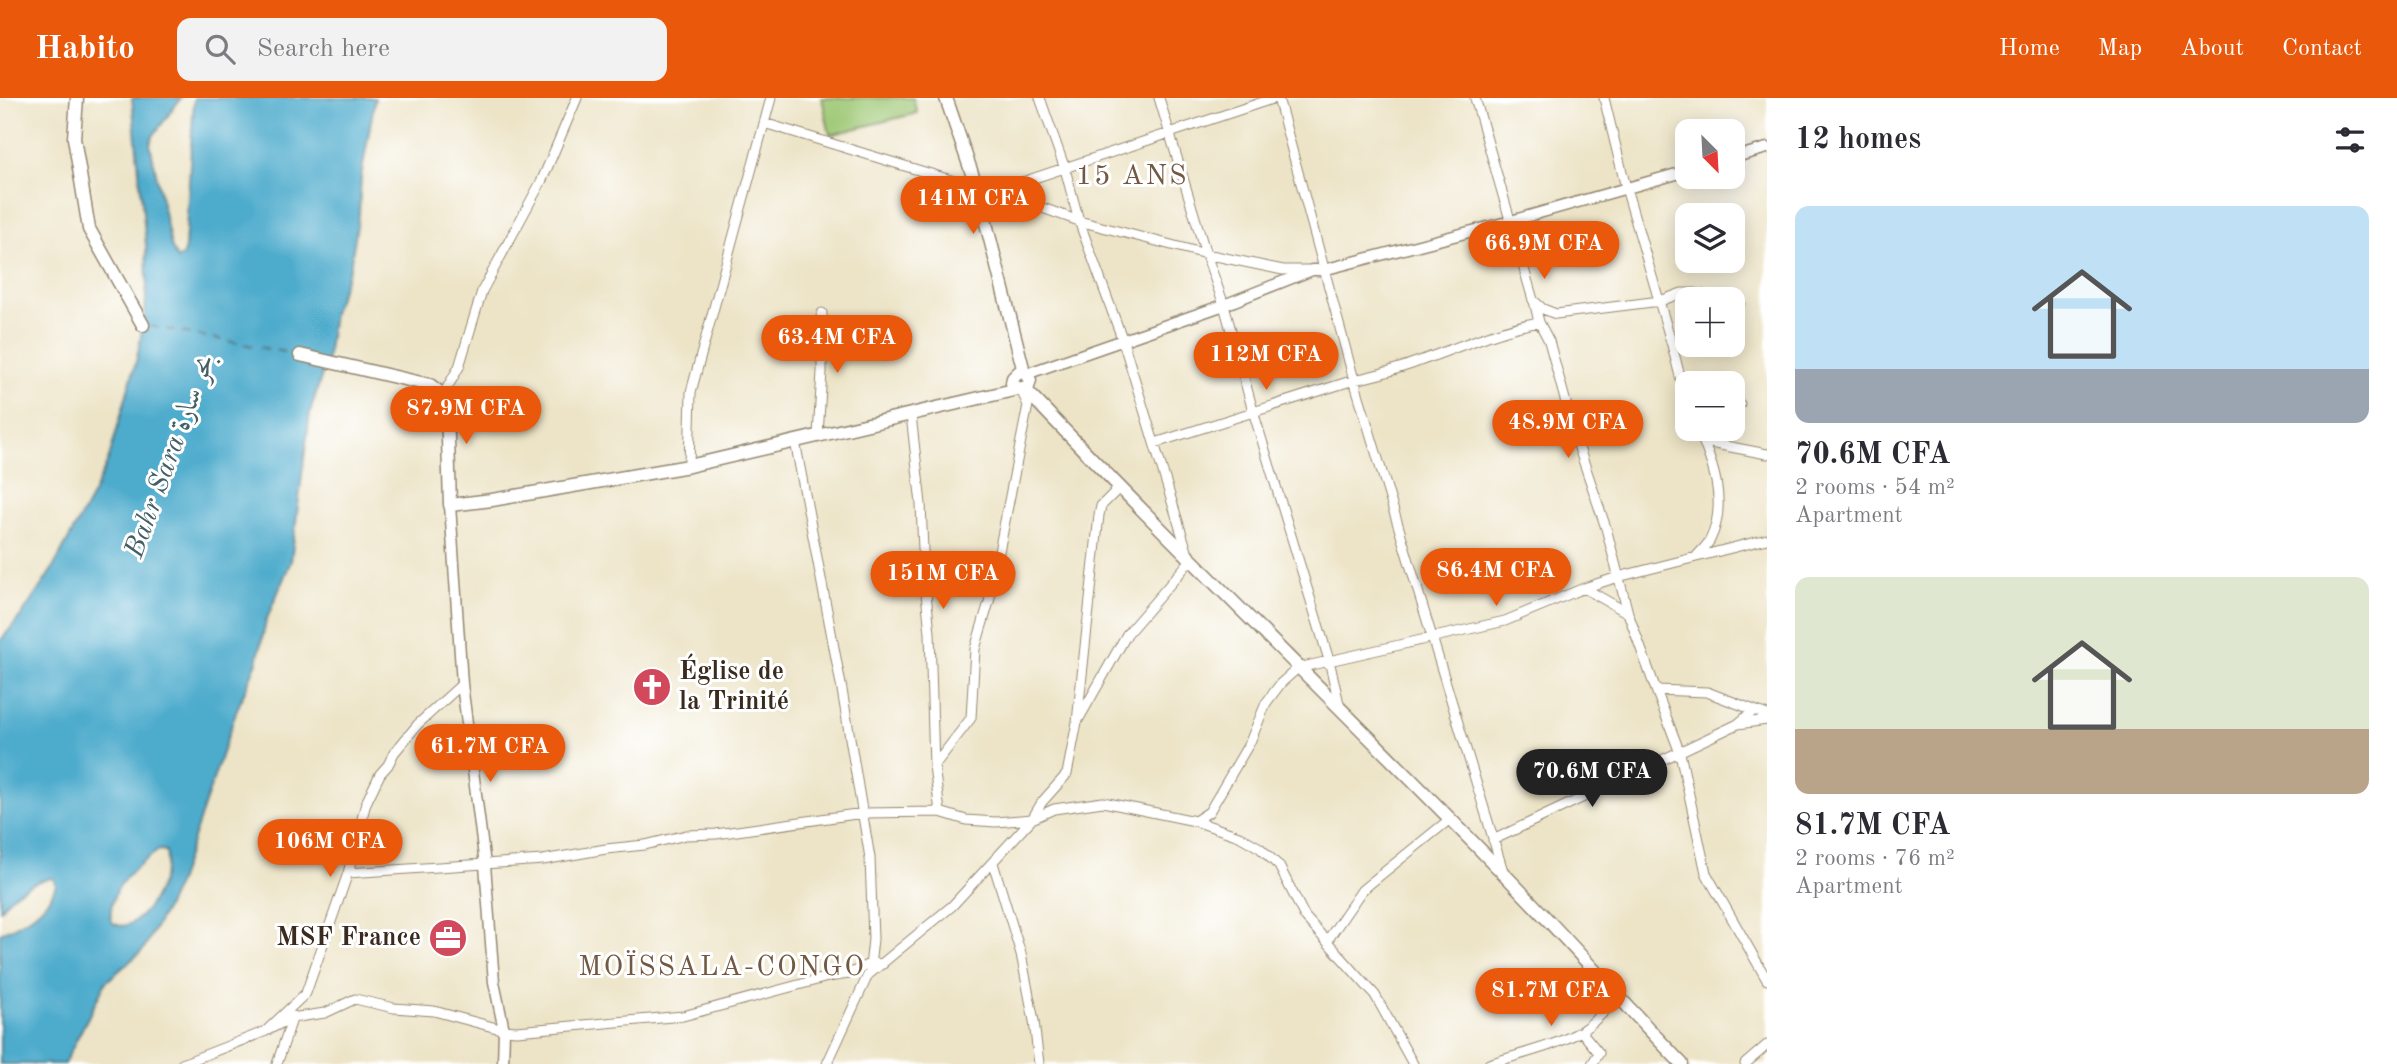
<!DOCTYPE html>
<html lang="en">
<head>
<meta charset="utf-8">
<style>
  body { margin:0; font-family:"Old Standard TT",Amiri,serif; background:#f2f2f3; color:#2b2b33; height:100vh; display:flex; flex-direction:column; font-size:26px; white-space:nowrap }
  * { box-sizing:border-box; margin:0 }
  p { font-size:23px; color:#7c7c81 }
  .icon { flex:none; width:38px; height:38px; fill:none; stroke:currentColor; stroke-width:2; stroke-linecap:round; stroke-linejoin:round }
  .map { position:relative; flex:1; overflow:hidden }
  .panel { display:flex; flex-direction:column; background:#fff; width:630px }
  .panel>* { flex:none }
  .needle { width:46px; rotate:156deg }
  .controls { position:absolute; left:1675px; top:21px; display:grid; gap:14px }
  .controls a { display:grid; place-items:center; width:70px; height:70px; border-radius:14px; background:#fff; box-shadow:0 4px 18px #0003; font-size:35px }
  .price { position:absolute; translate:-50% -60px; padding:0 16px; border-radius:24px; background:#ea580c; color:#fff; font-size:23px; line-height:46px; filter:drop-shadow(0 2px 4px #0008) }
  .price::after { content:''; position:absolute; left:50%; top:42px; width:21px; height:16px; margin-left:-10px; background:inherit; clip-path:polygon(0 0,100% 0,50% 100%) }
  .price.on { background:#222; color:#fff }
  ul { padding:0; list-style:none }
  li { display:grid; align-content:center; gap:14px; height:371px; padding:0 28px }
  li span { display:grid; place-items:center; height:217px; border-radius:14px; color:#555 }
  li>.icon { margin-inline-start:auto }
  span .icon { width:126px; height:126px; fill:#fffc; stroke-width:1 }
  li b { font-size:30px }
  h2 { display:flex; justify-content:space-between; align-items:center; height:84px; padding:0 28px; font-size:30px }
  header { display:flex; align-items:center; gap:42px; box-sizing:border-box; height:98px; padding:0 35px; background:#ea580c; color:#fff }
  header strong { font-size:33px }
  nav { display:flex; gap:38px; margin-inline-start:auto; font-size:24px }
  .search { width:490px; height:63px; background:#f2f2f3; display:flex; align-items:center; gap:18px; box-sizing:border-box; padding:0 24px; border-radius:14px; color:#7c7c81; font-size:26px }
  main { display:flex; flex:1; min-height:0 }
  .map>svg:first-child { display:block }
  .green { fill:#9ec773; stroke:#6c7848; stroke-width:2 }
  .water { fill:#4eabcc; stroke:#446a75; stroke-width:2; fill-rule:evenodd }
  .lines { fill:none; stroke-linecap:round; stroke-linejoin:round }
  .ferry { stroke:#435e64; stroke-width:2; stroke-dasharray:9 7; stroke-linecap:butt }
  .minor-casing { stroke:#948772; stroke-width:11 }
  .tertiary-casing { stroke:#948772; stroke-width:13 }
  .secondary-casing { stroke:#948772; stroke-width:15 }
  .minor { stroke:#fff; stroke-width:9 }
  .tertiary { stroke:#fff; stroke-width:10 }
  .secondary { stroke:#fff; stroke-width:12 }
  .labels { text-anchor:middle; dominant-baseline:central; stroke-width:6; stroke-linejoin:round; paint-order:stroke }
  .poi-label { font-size:26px; font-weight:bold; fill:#3b2a1e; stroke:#fff; text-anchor:start }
  .neighbourhood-label { font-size:28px; letter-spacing:2px; fill:#735943; stroke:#fff }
  .water-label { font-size:28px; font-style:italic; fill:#435e64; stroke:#fff }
</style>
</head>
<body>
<header>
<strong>Habito</strong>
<div class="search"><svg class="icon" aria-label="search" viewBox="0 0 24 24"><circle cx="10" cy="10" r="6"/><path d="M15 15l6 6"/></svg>Search here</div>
<nav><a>Home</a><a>Map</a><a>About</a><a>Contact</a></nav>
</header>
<main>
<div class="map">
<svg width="1767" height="966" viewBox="0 0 1767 966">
  <rect width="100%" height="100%" fill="#fff"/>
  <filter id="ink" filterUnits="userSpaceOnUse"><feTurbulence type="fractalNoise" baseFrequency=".0143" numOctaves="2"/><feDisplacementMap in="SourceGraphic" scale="14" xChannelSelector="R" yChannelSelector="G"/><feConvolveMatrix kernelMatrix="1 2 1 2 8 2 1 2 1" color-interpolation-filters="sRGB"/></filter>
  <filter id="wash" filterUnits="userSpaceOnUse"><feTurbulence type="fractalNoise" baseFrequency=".00686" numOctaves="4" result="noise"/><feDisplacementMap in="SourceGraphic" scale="28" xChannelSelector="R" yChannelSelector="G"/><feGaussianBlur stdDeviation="1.57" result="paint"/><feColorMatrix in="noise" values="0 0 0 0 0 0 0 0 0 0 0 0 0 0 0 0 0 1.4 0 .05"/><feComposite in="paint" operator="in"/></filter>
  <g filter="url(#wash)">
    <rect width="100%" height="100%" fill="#ede4c7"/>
    <!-- green -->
    <path class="green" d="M822 0H913L917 15 830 37Z"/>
    <!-- water -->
    <path class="water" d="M132 0H181L153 38 150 46 171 148 177 161 183 157 185 149 194 0H375L361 79 359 116 350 169 333 215 327 261 310 314 291 463 266 523 257 564 236 614 179 782 167 808 143 852 106 884 64 966H0V835C22 827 49 809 56 787L53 780C33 783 9 795 0 813V543L24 514 53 470 93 396 108 363 137 260 145 217 147 185 146 147ZM159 752 166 753C172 779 136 846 111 823 107 789 135 769 159 752Z"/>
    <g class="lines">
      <!-- ferry -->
      <path class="ferry" d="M150 228 295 256"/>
    </g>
  </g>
  <g filter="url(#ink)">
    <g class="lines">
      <defs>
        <path id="minor" d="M1040 0 1065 71 1079 123 1123 243 1190 463 1127 536 1077 624
          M1159 0 1206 156 1224 207 1253 313 1329 562 1340 610
          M1278 0 1354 282 1503 773
          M1475 0 1533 202 1543 211 1556 216 1660 203 1682 195H1695L1722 201
          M1604 0 1626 90 1672 247 1687 306
          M764 25 977 90 995 93 1079 123 1206 156 1283 172H1308
          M995 93 1275 0
          M1534 203 1539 224 1549 243 1575 338 1606 430 1628 515
          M1732 204 1740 205
          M443 297 459 269 482 193 542 82 577 0
          M1732 306H1740
          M911 317 921 406 924 475 930 535 934 668 940 714
          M818 337 822 274V215
          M1703 338 1710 345 1767 356
          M795 343 842 592 870 760 873 841 870 869
          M1155 345 1354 282C1418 270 1475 236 1539 224
          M689 368 691 294 771 0
          M1696 459C1700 454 1707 448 1710 442 1728 406 1713 365 1698 331
          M1584 490 1628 515 1656 592 1707 594 1767 617
          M1656 592 1680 655 1706 775 1767 882
          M1753 613 1738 626 1767 622
          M934 668 971 620 975 551 989 504 1028 307 1021 292
          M1195 723 1209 714 1250 644 1266 605 1281 585 1298 570 1505 523 1584 490 1618 479 1767 441
          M1493 742 1738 626
          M993 765 1021 856 1034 923 1039 966
          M348 775 543 762 606 751 645 747 686 737 716 736 863 715 940 714 966 722 996 724 1032 721 1054 711 1103 704 1195 723 1239 738 1260 750 1279 768 1305 819 1375 897 1413 966
          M1327 843 1362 792 1450 721
          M266 933 291 920 325 915 355 901 394 910 434 913 504 932 517 933 683 918 828 879 849 876 871 865 883 866
          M1581 933 1599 955 1592 966
          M182 966 266 933 306 895 348 775 366 705 380 676 388 667 394 655 418 626 462 586
          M277 966 293 918
          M827 966 868 877 952 808 1032 721 1042 704 1067 676 1077 624 1099 417 1101 408 1119 390
          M1489 966C1519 956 1554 949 1581 933 1595 924 1606 912 1618 900
          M1745 966 1767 947"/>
        <path id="tertiary" d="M1732 60 1767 50
          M1026 276 1224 207 1312 172H1323L1511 123 1687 73
          M450 407 462 586 485 767 494 884 504 932 503 966"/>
        <path id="secondary" d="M77 0 74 40 89 131 143 227
          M946 0 977 90 1024 274 1030 282 1028 289 1018 291 1012 285 1013 280 1019 274H1024
          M300 257 430 287 443 297 447 307 450 407 492 402 689 368 1018 291
          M1025 291C1180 455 1344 611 1501 773 1563 836 1621 903 1682 966"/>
      </defs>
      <!-- minor casing -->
      <use href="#minor" class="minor-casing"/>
      <!-- tertiary casing -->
      <use href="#tertiary" class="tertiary-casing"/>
      <!-- secondary casing -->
      <use href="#secondary" class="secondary-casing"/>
      <!-- minor -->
      <use href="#minor" class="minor"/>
      <!-- tertiary -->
      <use href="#tertiary" class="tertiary"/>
      <!-- secondary -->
      <use href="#secondary" class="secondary"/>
    </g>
  </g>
  <!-- icons -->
  <defs>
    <symbol id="church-disc" viewBox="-11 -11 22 22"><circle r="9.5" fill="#d1495b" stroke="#fff"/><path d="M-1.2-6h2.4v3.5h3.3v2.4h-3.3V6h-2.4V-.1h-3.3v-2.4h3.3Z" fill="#fff"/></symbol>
    <symbol id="office-disc" viewBox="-11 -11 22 22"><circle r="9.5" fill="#d1495b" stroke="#fff"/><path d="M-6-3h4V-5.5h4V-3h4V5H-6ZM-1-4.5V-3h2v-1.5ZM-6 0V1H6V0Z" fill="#fff"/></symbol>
  </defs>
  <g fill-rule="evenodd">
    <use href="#church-disc" x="630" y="567" width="44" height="44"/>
    <use href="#office-disc" x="426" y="818" width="44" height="44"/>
  </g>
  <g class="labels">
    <!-- poi labels -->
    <g class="poi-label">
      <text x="679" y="574">Église de<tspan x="679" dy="30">la Trinité</tspan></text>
      <text x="421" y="840" text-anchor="end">MSF France</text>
    </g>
    <!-- neighbourhood labels -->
    <g class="neighbourhood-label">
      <text x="1132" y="79">15 ANS</text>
      <text x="722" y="870">MOÏSSALA-CONGO</text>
    </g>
    <!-- water labels -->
    <g class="water-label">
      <text transform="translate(171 358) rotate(-70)">Bahr Sara بحر سارة</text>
    </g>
  </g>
</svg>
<div class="controls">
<a><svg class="needle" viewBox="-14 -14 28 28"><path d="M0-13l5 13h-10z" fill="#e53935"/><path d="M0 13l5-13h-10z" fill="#7c7c81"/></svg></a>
<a><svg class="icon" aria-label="layers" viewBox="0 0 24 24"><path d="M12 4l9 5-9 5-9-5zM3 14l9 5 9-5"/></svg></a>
<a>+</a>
<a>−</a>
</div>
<b class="price" style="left:973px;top:138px">141M CFA</b>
<b class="price" style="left:1544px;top:183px">66.9M CFA</b>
<b class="price" style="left:837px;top:277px">63.4M CFA</b>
<b class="price" style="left:1266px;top:294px">112M CFA</b>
<b class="price" style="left:466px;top:348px">87.9M CFA</b>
<b class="price" style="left:1568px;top:362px">48.9M CFA</b>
<b class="price" style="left:1496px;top:510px">86.4M CFA</b>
<b class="price" style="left:943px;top:513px">151M CFA</b>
<b class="price" style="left:490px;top:686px">61.7M CFA</b>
<b class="price on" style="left:1592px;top:711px">70.6M CFA</b>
<b class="price" style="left:330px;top:781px">106M CFA</b>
<b class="price" style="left:1551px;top:930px">81.7M CFA</b>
</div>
<section class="panel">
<h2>12 homes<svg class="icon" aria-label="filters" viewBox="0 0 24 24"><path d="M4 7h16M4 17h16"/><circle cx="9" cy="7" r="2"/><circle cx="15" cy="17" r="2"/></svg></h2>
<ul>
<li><span style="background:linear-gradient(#bfe0f5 75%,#9aa5b1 0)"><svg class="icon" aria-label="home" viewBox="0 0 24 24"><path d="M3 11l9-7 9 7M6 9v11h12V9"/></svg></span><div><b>70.6M CFA</b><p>2 rooms · 54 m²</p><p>Apartment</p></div></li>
<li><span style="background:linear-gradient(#dfe7d0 70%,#b9a48a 0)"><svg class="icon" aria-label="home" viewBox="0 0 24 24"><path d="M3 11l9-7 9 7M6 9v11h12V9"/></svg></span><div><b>81.7M CFA</b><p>2 rooms · 76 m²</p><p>Apartment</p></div></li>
</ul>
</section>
</main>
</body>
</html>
